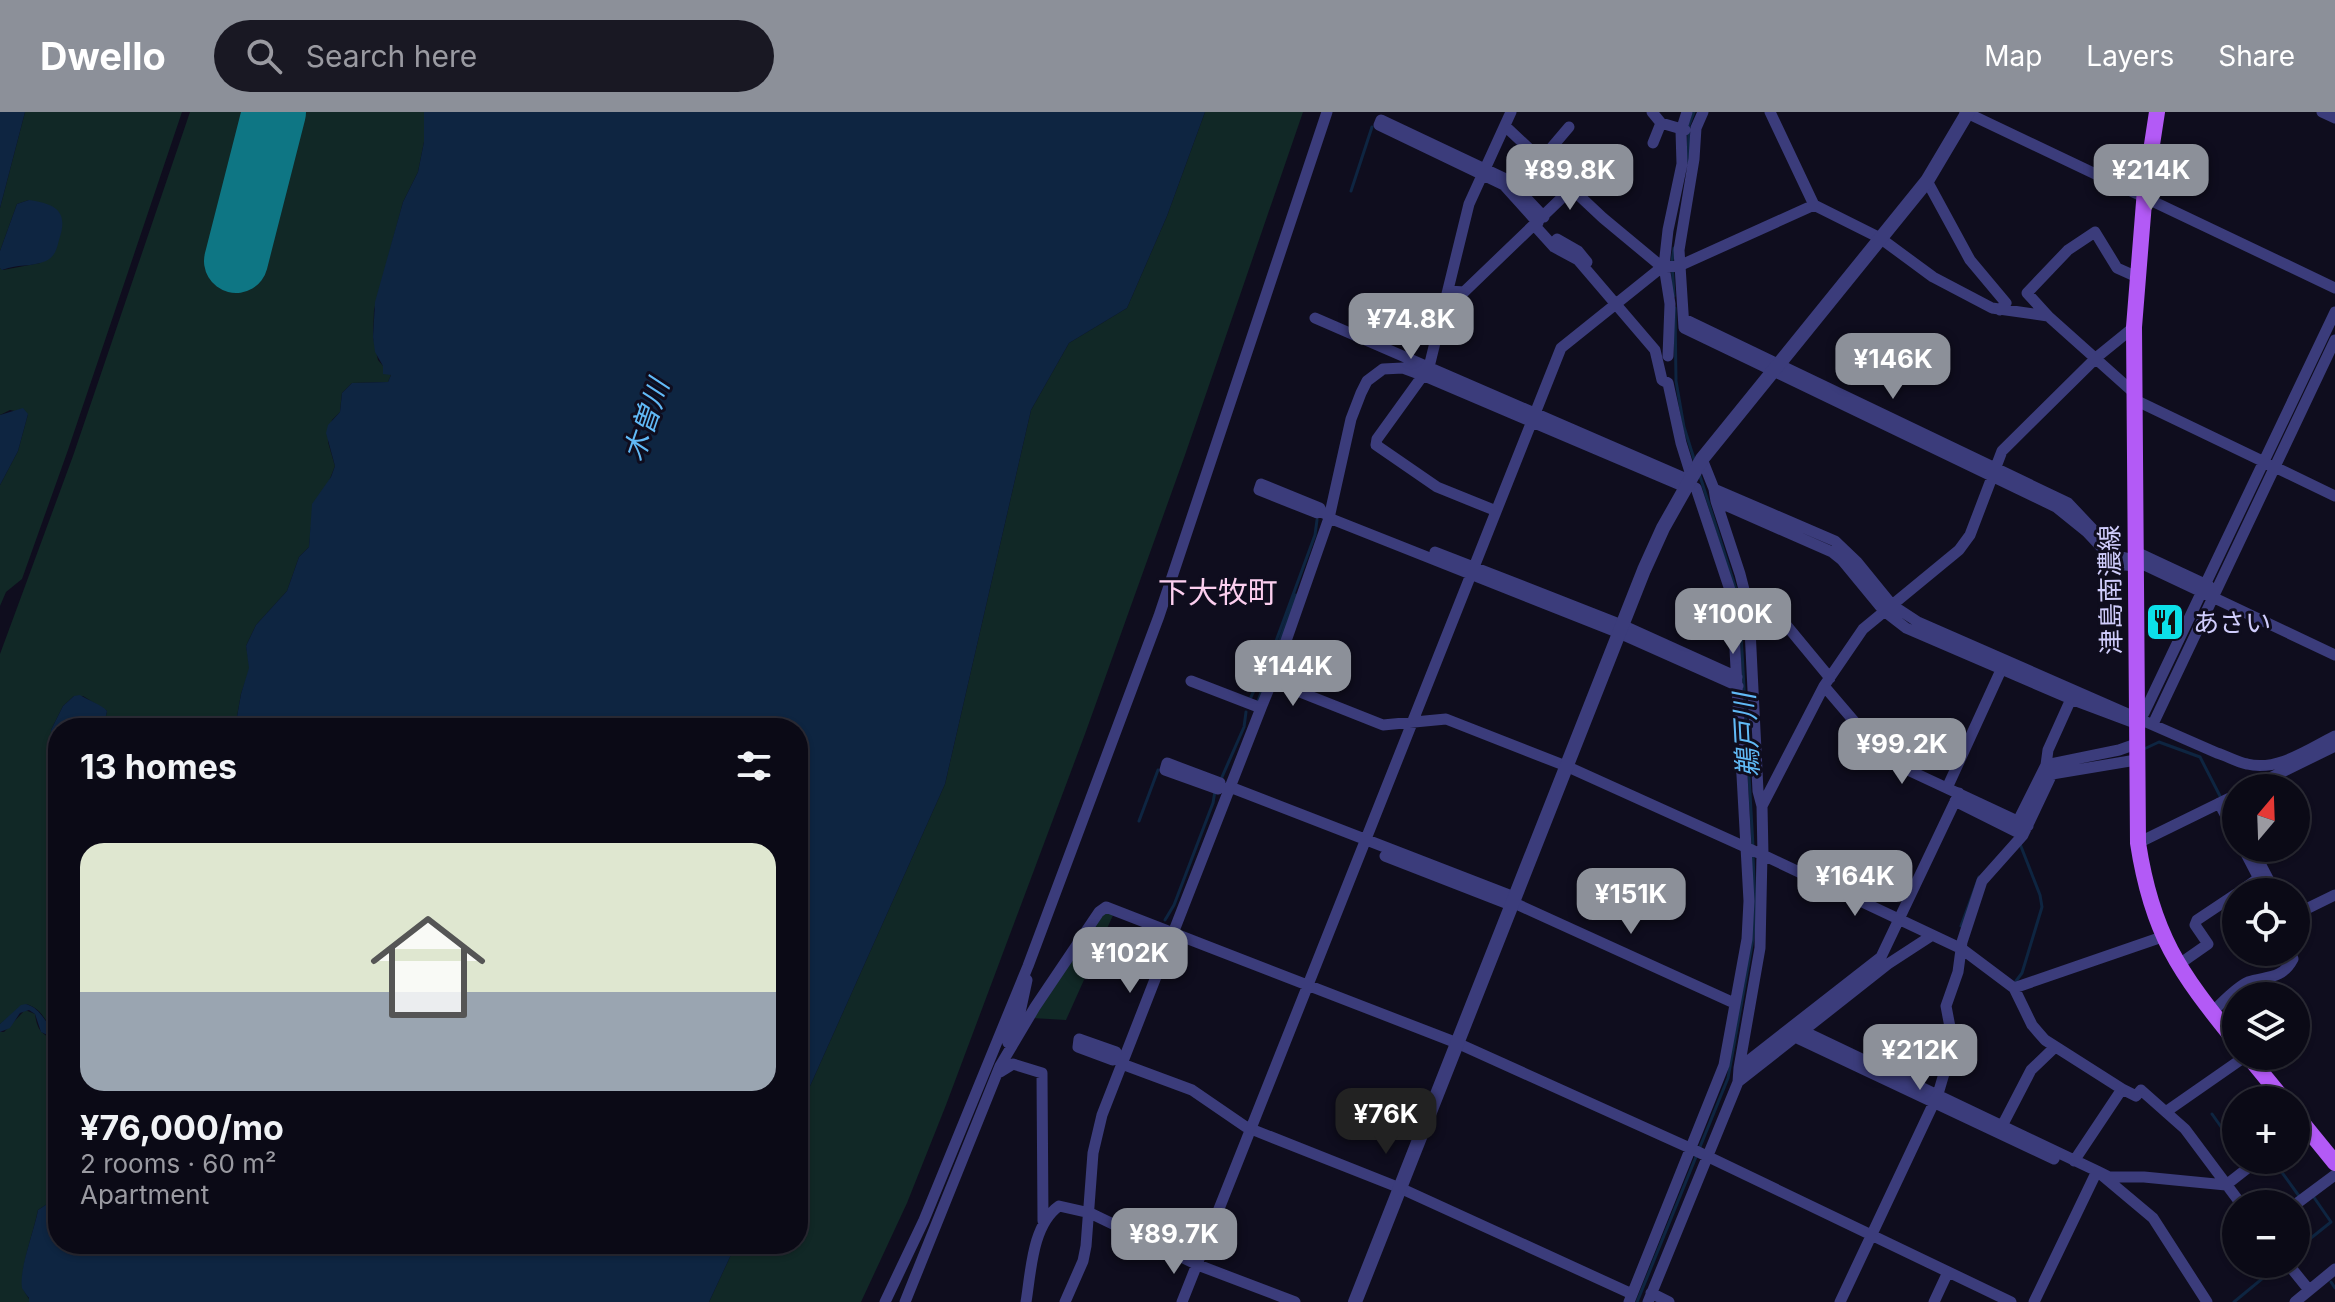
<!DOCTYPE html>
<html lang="en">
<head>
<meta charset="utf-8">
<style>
  body { margin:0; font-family:Inter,"Noto Sans JP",sans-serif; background:#191823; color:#f1f3f6; height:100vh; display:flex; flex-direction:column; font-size:30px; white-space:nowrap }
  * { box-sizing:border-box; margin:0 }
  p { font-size:26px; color:#9a9aa1 }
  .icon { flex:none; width:44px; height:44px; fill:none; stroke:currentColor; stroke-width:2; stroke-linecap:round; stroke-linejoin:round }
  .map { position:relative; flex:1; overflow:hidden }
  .details { position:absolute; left:48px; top:606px; width:760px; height:536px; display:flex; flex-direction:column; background:#0b0a16; border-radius:32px; box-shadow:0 2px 6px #0004,0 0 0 2px #2b2b35 }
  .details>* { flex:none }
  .needle { width:52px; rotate:19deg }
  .fabs { position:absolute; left:2222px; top:662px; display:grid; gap:16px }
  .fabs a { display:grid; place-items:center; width:88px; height:88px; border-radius:50%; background:#0b0a16; box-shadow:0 2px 6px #0004,0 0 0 2px #2b2b35; font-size:40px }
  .price { position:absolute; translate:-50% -68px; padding:0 18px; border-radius:16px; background:#8c9099; color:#fff; font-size:26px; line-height:52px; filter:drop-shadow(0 2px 4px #0008) }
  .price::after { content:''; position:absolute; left:50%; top:48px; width:24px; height:18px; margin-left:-12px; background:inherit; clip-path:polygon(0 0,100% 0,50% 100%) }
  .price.selected { background:#222; color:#fff }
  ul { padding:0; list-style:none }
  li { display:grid; align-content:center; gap:16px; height:424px; padding:0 32px }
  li+li { border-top:2px solid #2b2b35 }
  li span { display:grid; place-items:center; height:248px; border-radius:24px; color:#555 }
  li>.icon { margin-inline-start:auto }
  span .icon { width:144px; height:144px; fill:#fffc; stroke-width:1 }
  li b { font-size:34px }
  h2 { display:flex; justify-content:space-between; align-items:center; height:96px; padding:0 32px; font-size:34px }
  header { display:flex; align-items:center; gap:48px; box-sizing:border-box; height:112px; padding:0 40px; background:#8c9099; color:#fff }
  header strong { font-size:38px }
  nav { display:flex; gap:44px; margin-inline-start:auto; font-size:28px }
  .search { width:560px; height:72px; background:#191823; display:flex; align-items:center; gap:20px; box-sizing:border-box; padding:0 28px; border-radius:44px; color:#9a9aa1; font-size:30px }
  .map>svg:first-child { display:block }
  .green { fill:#112826 }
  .water { fill:#0e2541 }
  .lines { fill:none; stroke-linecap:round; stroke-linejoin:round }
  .stream { stroke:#0e2541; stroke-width:3 }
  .runway { stroke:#0e7684; stroke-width:64 }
  .minor { stroke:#3b3c7b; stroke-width:11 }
  .tertiary { stroke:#3b3c7b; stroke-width:14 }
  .primary { stroke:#b35af6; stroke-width:16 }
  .labels { text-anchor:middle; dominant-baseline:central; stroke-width:6; stroke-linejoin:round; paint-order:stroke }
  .street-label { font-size:26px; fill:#d0cdfc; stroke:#0f0d1e }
  .poi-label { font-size:26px; fill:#d0cdfc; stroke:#0f0d1e; text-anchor:start }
  .water-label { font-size:28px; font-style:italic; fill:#61baf7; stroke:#0f0d1e }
  .quarter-label { font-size:30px; fill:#fccfef; stroke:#0f0d1e }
</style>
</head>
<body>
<header>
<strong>Dwello</strong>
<div class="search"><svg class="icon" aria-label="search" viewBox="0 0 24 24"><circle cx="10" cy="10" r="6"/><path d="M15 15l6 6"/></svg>Search here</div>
<nav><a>Map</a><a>Layers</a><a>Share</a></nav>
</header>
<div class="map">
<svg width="2335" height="1190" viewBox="0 0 2335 1190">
  <rect width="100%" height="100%" fill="#0f0d1e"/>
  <!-- green -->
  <path class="green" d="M25 0H182L68 338 22 467 6 480 0 494V373L18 339 28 302 10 298 0 303V156L3 158 40 151 29 88 17 92 0 139V96Z
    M190 0H424V30L418 60 403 90 374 198 373 225 378 248 391 263 388 270 352 271 342 281 340 300 332 308 328 330 335 354 311 415 309 435 299 445 287 479 256 513 246 534 250 556 241 582 235 616H94L105 608 107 599 83 584H74L63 594 51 618 54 629 58 632V919C42 911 46 898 26 892L0 912V542L73 344Z
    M1205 0H1303L1185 343 1085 622 946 993 907 1091 861 1190H709L736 1132H798V1001L945 672 1031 298 1069 231 1127 196 1167 104Z
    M1104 799 1114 801 1066 908 1032 906Z
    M25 898 35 902C37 918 42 924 58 928V1085L38 1098C34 1119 19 1158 23 1176 24 1180 27 1183 29 1187V1190H0V920H4Z"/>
  <!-- water -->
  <path class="water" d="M0 0H25L0 96Z
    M424 0H1205L1167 104 1127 196 1069 231 1031 298 945 672 798 1001V616H235L241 582 249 556 246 534 256 513 287 479 299 445 309 435 312 392 331 365 335 354 326 321 328 313 340 300 342 281 352 271 388 270 391 263 383 262V254L375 240 373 225 375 190 403 90 418 60 424 30Z
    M29 88C56 92 69 99 59 128 57 136 55 145 46 149 33 155 16 152 2 158L0 156V139L17 92Z
    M23 296 28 302 18 339 0 373V303Z
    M80 583C89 589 101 592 107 599L105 608 94 616H58V632L52 626 51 618 63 594 74 584Z
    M26 892C43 897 43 912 58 919V928L41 920 35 902 29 898 20 901 10 916 0 920V912L21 893Z
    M58 1085V1132H736L709 1190H29V1186C28 1185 23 1178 22 1176 19 1156 34 1120 38 1098Z"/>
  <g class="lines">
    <!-- stream -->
    <path class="stream" d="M1688 50 1689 13 1694 0
      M1351 79 1372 15
      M1674 184 1672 149 1674 136
      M1675 196 1676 269 1684 315 1695 350
      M1699 361 1739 487 1753 734
      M1251 585 1272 540 1315 423 1317 408
      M1257 592 1296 483
      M2144 637 2159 630 2200 645 2220 684
      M1222 665 1244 615 1246 600
      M1139 709 1158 658
      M1165 808 1174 793 1213 691 1215 679
      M1961 814 1979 765
      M2016 869 2022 861 2042 795 2040 783 2020 732
      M2212 1002 2236 1036
      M2245 1048 2246 1050
      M2273 1048 2299 1084
      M2260 1053 2266 1048
      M2296 1138 2331 1110 2313 1084
      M2331 1170 2335 1176
      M1637 1190 1728 966 1753 827 1755 794 1753 742
      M2234 1190 2280 1152"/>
    <!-- runway -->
    <path class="runway" d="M236 149 274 0"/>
    <!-- minor -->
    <path class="minor" d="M1652 0 1661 11 1685 18
      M1703 0 1696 16 1694 47 1679 138 1684 216 2056 395 2087 420 2117 452 2134 454
      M1770 0 1814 93
      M1965 0 2335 176
      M2322 0 2335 6
      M1505 14 1603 106 1662 155
      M1653 31 1661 11
      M1541 48 1569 15
      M1927 69 1970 148 2006 191 2000 198
      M1538 111 1504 73 1379 13 1381 8 1510 69 1544 105
      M1535 114 1554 135 1578 148 1655 238 1662 268 1668 271 1681 331 1691 363
      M1557 127 1578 139 1587 150
      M1449 179 1464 180 1571 77
      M2048 204 2027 181 2068 138 2095 120 2117 156 2137 165
      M1315 206 1689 368
      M1684 207 2068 391 2118 444 2134 448 2335 543
      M1668 244 1670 192 1664 154 1668 118 1682 52 1681 19 1687 0
      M2133 287 2335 384
      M1702 347 1714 377 1835 429 1857 450 1892 493 1918 510 2217 641C2227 644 2237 650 2247 652 2277 660 2309 637 2335 624
      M1714 377 1716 389 1832 440 1842 448 1884 499 1906 516 2071 587 2135 611
      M1716 389 1740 462 1749 497 1758 679 1762 694
      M1494 398 1437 375 1376 333 1377 327 1429 255 1469 92 1511 0
      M1321 400 1317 401 1259 378 1261 372 1320 396 1321 400 1330 404
      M1329 406 1619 521 1738 574
      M2134 439 2209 474
      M1435 440 1622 513 1737 565
      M1749 497 1787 514 1830 566
      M1191 569 1261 596 1272 569 1383 613 1446 607 1566 654 1763 743 1962 837 2014 876 2162 825
      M1272 569 1329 406 1351 307 1361 281 1367 269 1383 257 1403 256 1422 263 1685 375
      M1824 574 1865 622 1878 644 2028 714
      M2071 587 2048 638 2046 653 2119 638 2136 632
      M2136 604 2144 601 2335 200
      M2153 612 2335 228
      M1220 674 1218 677 1165 658 1167 651 1220 671V674L1229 678
      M1230 675 1514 785
      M1947 676 2001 558
      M2250 676 2335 634
      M2226 688 2236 706
      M1955 689 2023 723
      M2219 691 2236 723
      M2018 709 2046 653
      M2138 731 2236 683
      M2243 736 2266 780
      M2252 736 2275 780
      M1763 743 1762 694 1824 574 1863 517 1959 438 1970 423 2002 339 2097 245 2134 215
      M1385 744 1511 793
      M2239 780 2259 766
      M1512 790 1734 891
      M2296 802 2335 783
      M1931 824 1888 852 1803 919 2097 1059 2153 1106 2207 1190
      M2178 853 2208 832 2195 813 2197 808 2236 782
      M2014 876 2032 913 2045 928 2122 977 2136 984 2141 978 2185 1017 2241 1092
      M2212 900C2222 891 2236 875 2248 870 2266 864 2282 868 2293 847L2290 840
      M1795 925 2054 1047
      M1008 931 1019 905 1027 868
      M1114 944 1113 948 1078 935 1079 927 1116 940 1114 944 1123 948
      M1122 952 1192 978 1246 1015 1400 1076 1632 1182
      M1739 956 1760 836 1762 742
      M1000 960 1013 952 1042 961 1043 1109
      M1738 970 1739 956 1881 845 1959 681
      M2167 999 2246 944
      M2002 1014 2031 958 2055 935
      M2074 1049 2122 977
      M2296 1092 2335 1063
      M2288 1152 2309 1178
      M1651 1181 1669 1190
      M885 1190 924 1108 1028 854 1159 504 1327 0
      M905 1190 1000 954 1035 895 1099 800 1106 795 1457 931 1692 1037 2011 1190
      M1026 1190C1031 1160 1032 1113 1059 1094L1090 1101 1198 1153 1295 1190
      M1065 1190 1083 1149 1086 1134 1093 1041 1102 1003 1261 596
      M1182 1190 1561 236 1662 155 1679 154 1814 93 1880 126 1933 165 1992 196 2048 204 2133 280
      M1629 1190 1724 953 1747 827 1749 789 1732 484 1696 376 1686 372
      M1648 1190 1738 970 1799 922
      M1840 1190 1938 982 1953 931 1946 894 1958 860 1962 830 1982 769 2023 723 2052 662 2136 648
      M1934 1190 1948 1160
      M2034 1190 2097 1059 2109 1065H2144L2226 1073 2258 1048
      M2295 1190 2335 1157"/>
    <!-- tertiary -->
    <path class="tertiary" d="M1355 1190 1644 458 1663 416 1702 347 1927 69 1968 0"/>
    <!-- primary -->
    <path class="primary" d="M2157 0 2145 78 2134 215 2138 731C2152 822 2179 860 2236 930
      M2248 944 2284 988
      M2296 1003 2335 1051"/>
  </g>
  <!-- icons -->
  <defs>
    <symbol id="restaurant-square" viewBox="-11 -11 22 22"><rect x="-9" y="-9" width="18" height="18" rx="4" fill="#0ce0e9" stroke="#0f0d1e"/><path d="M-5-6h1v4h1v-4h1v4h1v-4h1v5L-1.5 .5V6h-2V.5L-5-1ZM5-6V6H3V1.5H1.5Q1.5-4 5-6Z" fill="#111"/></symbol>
  </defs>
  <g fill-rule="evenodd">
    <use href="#restaurant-square" x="2143" y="488" width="44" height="44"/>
  </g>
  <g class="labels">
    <!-- street labels -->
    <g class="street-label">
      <text transform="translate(2110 478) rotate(-91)">津島南濃線</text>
    </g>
    <!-- poi labels -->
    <g class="poi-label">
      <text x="2193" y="510">あさい</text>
    </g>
    <!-- water labels -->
    <g class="water-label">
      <text transform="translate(646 308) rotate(-71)">木曽川</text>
      <text transform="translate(1746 623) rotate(-93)">鵜戸川</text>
    </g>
    <!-- quarter labels -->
    <g class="quarter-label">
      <text x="1218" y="480">下大牧町</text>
    </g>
  </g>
</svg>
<div class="fabs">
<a><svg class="needle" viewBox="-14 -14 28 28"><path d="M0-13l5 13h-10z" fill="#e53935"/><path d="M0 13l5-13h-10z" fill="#9a9aa1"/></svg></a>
<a><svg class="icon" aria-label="locate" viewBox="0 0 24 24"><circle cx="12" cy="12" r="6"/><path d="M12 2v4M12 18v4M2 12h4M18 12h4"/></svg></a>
<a><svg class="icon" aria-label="layers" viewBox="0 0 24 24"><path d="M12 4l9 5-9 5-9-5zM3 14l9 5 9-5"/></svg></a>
<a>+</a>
<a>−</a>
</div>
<b class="price" style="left:1570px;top:100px">¥89.8K</b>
<b class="price" style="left:2151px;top:100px">¥214K</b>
<b class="price" style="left:1411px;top:249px">¥74.8K</b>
<b class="price" style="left:1893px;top:289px">¥146K</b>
<b class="price" style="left:1733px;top:544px">¥100K</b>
<b class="price" style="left:1293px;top:596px">¥144K</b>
<b class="price" style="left:1902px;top:674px">¥99.2K</b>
<b class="price" style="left:1855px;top:806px">¥164K</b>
<b class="price" style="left:1631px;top:824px">¥151K</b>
<b class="price" style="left:1130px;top:883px">¥102K</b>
<b class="price" style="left:1920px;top:980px">¥212K</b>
<b class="price selected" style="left:1386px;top:1044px">¥76K</b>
<b class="price" style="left:1174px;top:1164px">¥89.7K</b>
<section class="details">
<h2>13 homes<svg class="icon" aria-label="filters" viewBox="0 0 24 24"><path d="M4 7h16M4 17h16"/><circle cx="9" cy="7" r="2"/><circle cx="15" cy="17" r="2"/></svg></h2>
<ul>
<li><span style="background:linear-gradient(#dfe7d0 60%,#9aa5b1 0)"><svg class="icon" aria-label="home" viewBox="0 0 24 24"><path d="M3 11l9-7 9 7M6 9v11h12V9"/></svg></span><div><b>¥76,000/mo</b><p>2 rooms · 60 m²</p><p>Apartment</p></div></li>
</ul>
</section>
</div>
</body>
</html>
